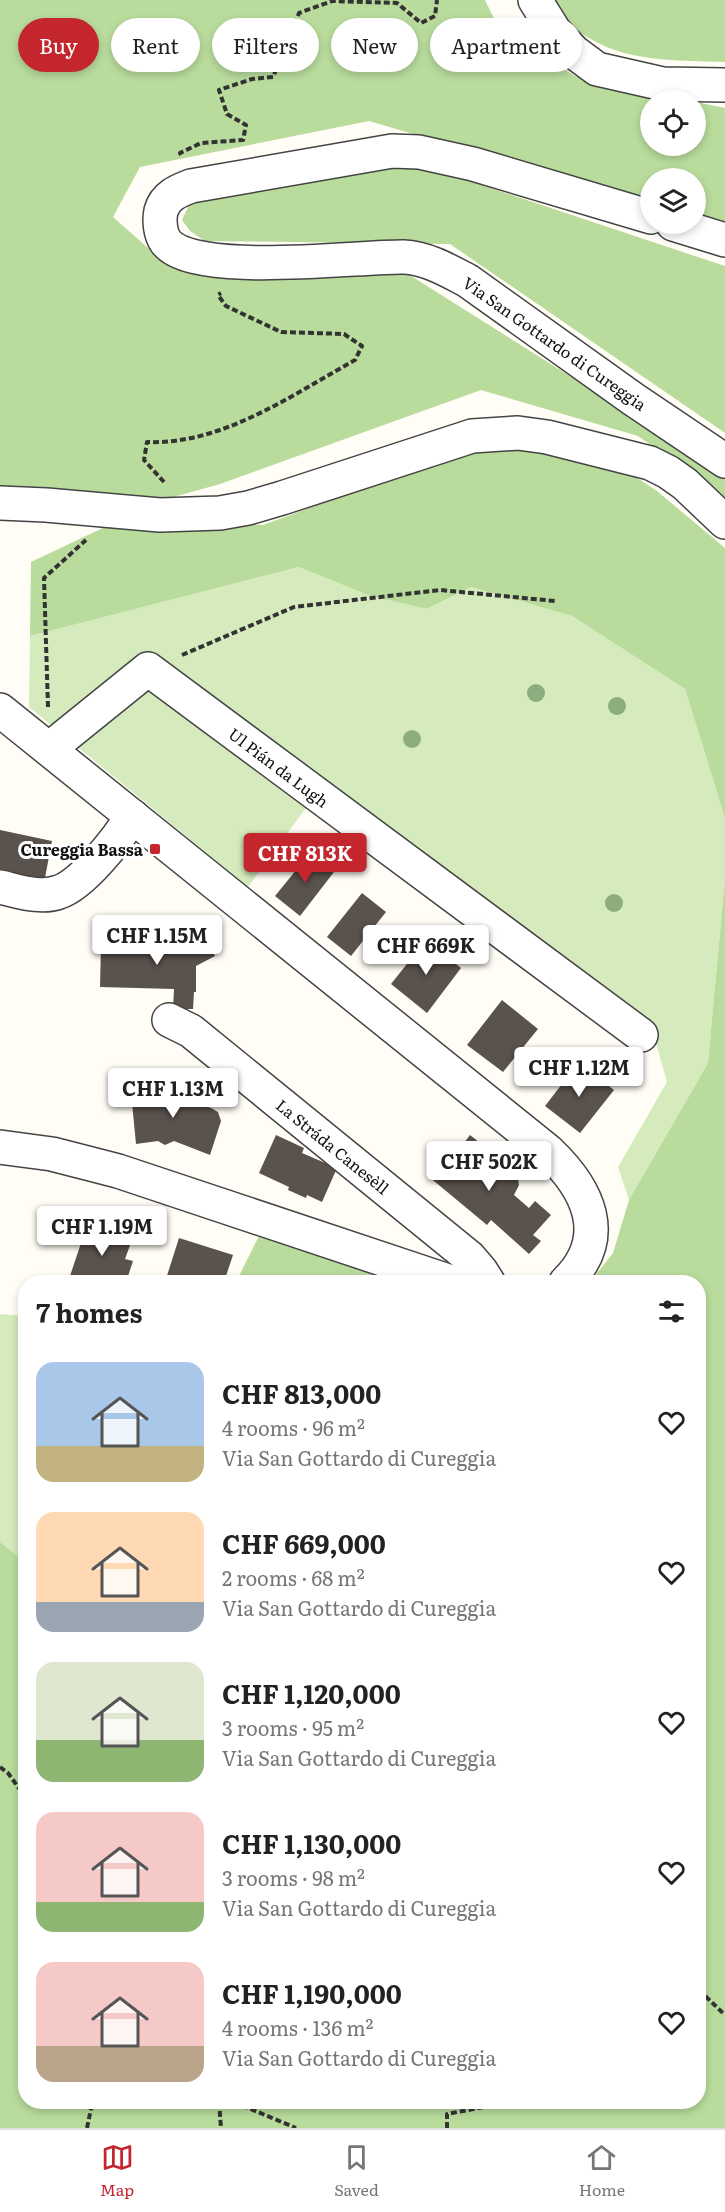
<!DOCTYPE html>
<html lang="en">
<head>
<meta charset="utf-8">
<style>
  body { margin:0; font-family:Literata,serif; background:#f6f6f6; color:#222; height:100vh; display:flex; flex-direction:column; font-size:22px; white-space:nowrap }
  * { box-sizing:border-box; margin:0 }
  p { font-size:20px; color:#767676 }
  .icon { flex:none; width:33px; height:33px; fill:none; stroke:currentColor; stroke-width:2; stroke-linecap:round; stroke-linejoin:round }
  .map { position:relative; flex:1; overflow:hidden }
  .drawer { position:absolute; left:18px; top:1275px; width:688px; height:834px; display:flex; flex-direction:column; background:#fff; border-radius:24px; box-shadow:0 3px 9px #0003 }
  .drawer>* { flex:none }
  .banner { position:absolute; left:18px; top:18px; width:690px; height:54px; display:flex; gap:12px }
  .buttons { position:absolute; left:640px; top:90px; display:grid; gap:12px }
  .buttons a { display:grid; place-items:center; width:66px; height:66px; border-radius:50%; background:#fff; box-shadow:0 3px 9px #0003; font-size:30px }
  .price { position:absolute; translate:-50% -51px; padding:0 14px; border-radius:6px; background:#fff; color:#222; font-size:20px; line-height:39px; filter:drop-shadow(0 2px 3px #0008) }
  .price::after { content:''; position:absolute; left:50%; top:36px; width:18px; height:14px; margin-left:-9px; background:inherit; clip-path:polygon(0 0,100% 0,50% 100%) }
  .price.on { background:#c4262e; color:#fff }
  ul { padding:0; list-style:none }
  li { display:flex; align-items:center; gap:18px; height:150px; padding:0 18px }
  li span { display:grid; place-items:center; flex:none; width:168px; height:120px; border-radius:18px; color:#555 }
  li>.icon { margin-inline-start:auto }
  span .icon { width:72px; height:72px; fill:#fffc; stroke-width:1 }
  li b { font-size:26px }
  h2 { display:flex; justify-content:space-between; align-items:center; height:72px; padding:0 18px; font-size:26px }
  .pill { padding:0 21px; border-radius:27px; background:#fff; box-shadow:0 3px 9px #0003; font-size:21px; line-height:54px }
  .pill.on { background:#c4262e; color:#fff }
  .menu { display:flex; justify-content:space-around; align-items:center; height:84px; border-top:2px solid #e0e0e0; background:#fff; font-size:16px; color:#767676 }
  .menu a { display:grid; justify-items:center; gap:3px }
  .menu .on { color:#c4262e }
  .map>svg:first-child { display:block }
  .green { fill:#d5ebbd }
  .forest { fill:#b9dc9c }
  .building { fill:#5a524d }
  .lines { fill:none; stroke-linecap:round; stroke-linejoin:round }
  .minor-casing { stroke:#444; stroke-width:36 }
  .tertiary-casing { stroke:#444; stroke-width:36 }
  .path { stroke:#333; stroke-width:4; stroke-dasharray:6 3; stroke-linecap:butt }
  .minor { stroke:#fff; stroke-width:33 }
  .tertiary { stroke:#fff; stroke-width:33 }
  .tree { fill:#8dad7f }
  .poi-dot { fill:#c4262e; stroke:#fff; stroke-width:2 }
  .labels { text-anchor:middle; dominant-baseline:central; stroke-width:6; stroke-linejoin:round; paint-order:stroke }
  .street-label { font-size:16px; fill:#111; stroke:#fff }
  .poi-label { font-size:16px; font-weight:bold; fill:#111; stroke:#fff; text-anchor:end }
</style>
</head>
<body>
<div class="map">
<svg width="725" height="2128" viewBox="0 0 725 2128">
  <rect width="100%" height="100%" fill="#fffdf5"/>
  <!-- green -->
  <path class="green" d="M299 567 370 596 427 609 471 587 572 616 685 689 725 818V878L708 1063 629 1200 618 1167 667 1082 651 1026 325 782 248 887 29 707 30 636Z
    M0 1314 25 1316V1563L0 1542Z"/>
  <!-- forest -->
  <path class="forest" d="M0 0H485L499 29 575 76 691 100H651V146H696V102L725 108V226L696 217V178H651V204L369 121 140 167 113 217 165 263 408 274 725 474V497L638 436 481 390 220 484 170 498 0 489Z
    M552 0H725V62C671 60 614 63 571 25 561 17 556 12 552 0Z
    M373 149 725 266V433L450 244 205 241 190 231 182 220 189 205 202 200Z
    M484 444 605 457 657 491 725 548V818L685 689 572 616 471 587 427 609 370 596 299 567 30 636 31 562 105 527 136 522 263 525Z
    M725 878V2128H0V1542L26 1563V2102H699V1282H590L613 1253 629 1200 708 1063Z
    M264 1226 388 1282H236Z"/>
  <!-- building -->
  <path class="building" d="M0 830 52 841 44 883 0 874Z
    M310 853 334 872 300 916 275 896Z
    M362 893 386 912 351 956 327 937Z
    M200 927 215 956 196 966V992H194L193 1009H173L174 989 100 987 101 944 162 946Z
    M426 940 461 968 427 1013 391 984Z
    M502 1000 538 1029 503 1072 467 1045Z
    M579 1062 614 1090 580 1133 545 1106Z
    M158 1080 169 1086 174 1095 211 1108 218 1112 221 1121 210 1155 174 1141 165 1145 158 1141 136 1144 131 1093 143 1092 149 1085Z
    M276 1135 304 1148 302 1153 337 1168 322 1202 307 1195 306 1198 288 1190 289 1187 259 1173Z
    M470 1135 507 1164 504 1167 511 1172 508 1175 518 1178 519 1185 514 1195 529 1208 535 1201 551 1215 533 1235 541 1241 529 1254 491 1220 487 1225 428 1176 450 1149 455 1155Z
    M88 1222 133 1237 125 1259 133 1261 126 1282H68Z
    M179 1238 233 1255 224 1282H165Z"/>
  <g class="lines">
    <defs>
      <path id="minor" d="M49 749 148 669 641 1035
        M0 887C19 891 40 899 59 892 83 884 119 838 132 816
        M169 1020 191 1031 469 1257 481 1271 488 1282"/>
      <path id="tertiary" d="M535 0 555 32 574 52 597 69 663 84 725 85
        M651 217 473 164 419 152 392 151 191 186C178 191 165 196 161 211 159 220 160 234 166 242 194 278 359 256 404 257 427 258 449 271 468 281L633 399 725 461
        M673 224 725 240
        M0 503 46 505 160 515 220 513 248 508 282 498 472 436 518 433 547 437 650 463 668 472 685 484 725 522
        M0 710 548 1151C588 1189 612 1237 566 1282
        M0 1147 52 1154 118 1171 451 1282"/>
    </defs>
    <!-- minor casing -->
    <use href="#minor" class="minor-casing"/>
    <!-- tertiary casing -->
    <use href="#tertiary" class="tertiary-casing"/>
    <!-- path -->
    <path class="path" d="M181 155 180 153 201 143 243 140 246 125 227 114 219 90 252 79 273 77 299 13 332 1 397 3 421 23 435 16 437 0
      M164 482 144 460 147 442C222 445 292 395 355 360L362 346 344 334 281 332 226 306 218 295 221 293
      M182 655 294 607 440 590 555 601
      M48 707 44 578 86 540
      M0 1767 8 1773 26 1798
      M699 1990 725 2015
      M699 2024 701 2030 699 2029
      M219 2102 221 2128
      M234 2102 296 2128
      M87 2128 91 2109 95 2102
      M447 2128V2114L484 2107 480 2102"/>
    <!-- minor -->
    <use href="#minor" class="minor"/>
    <!-- tertiary -->
    <use href="#tertiary" class="tertiary"/>
  </g>
  <!-- trees -->
  <g class="tree">
    <circle cx="536" cy="693" r="9"/>
    <circle cx="617" cy="706" r="9"/>
    <circle cx="412" cy="739" r="9"/>
    <circle cx="614" cy="903" r="9"/>
  </g>
  <!-- markers -->
  <rect class="poi-dot" x="149" y="843" width="12" height="12" rx="3"/>
  <g class="labels">
    <!-- street labels -->
    <g class="street-label">
      <text transform="translate(555 343) rotate(35)">Via San Gottardo di Cureggia</text>
      <text transform="translate(279 767) rotate(37)">Ul Pián da Lugh</text>
      <text transform="translate(333 1146) rotate(39)">La Stráda Canesèll</text>
    </g>
    <!-- poi labels -->
    <g class="poi-label">
      <text x="143" y="849">Cureggia Bassa</text>
    </g>
  </g>
</svg>
<div class="buttons">
<a><svg class="icon" aria-label="locate" viewBox="0 0 24 24"><circle cx="12" cy="12" r="6"/><path d="M12 2v4M12 18v4M2 12h4M18 12h4"/></svg></a>
<a><svg class="icon" aria-label="layers" viewBox="0 0 24 24"><path d="M12 4l9 5-9 5-9-5zM3 14l9 5 9-5"/></svg></a>
</div>
<b class="price on" style="left:305px;top:884px">CHF 813K</b>
<b class="price" style="left:157px;top:966px">CHF 1.15M</b>
<b class="price" style="left:426px;top:976px">CHF 669K</b>
<b class="price" style="left:579px;top:1098px">CHF 1.12M</b>
<b class="price" style="left:173px;top:1119px">CHF 1.13M</b>
<b class="price" style="left:489px;top:1192px">CHF 502K</b>
<b class="price" style="left:102px;top:1257px">CHF 1.19M</b>
<div class="banner">
<a class="pill on">Buy</a>
<a class="pill">Rent</a>
<a class="pill">Filters</a>
<a class="pill">New</a>
<a class="pill">Apartment</a>
</div>
<section class="drawer">
<h2>7 homes<svg class="icon" aria-label="filters" viewBox="0 0 24 24"><path d="M4 7h16M4 17h16"/><circle cx="9" cy="7" r="2"/><circle cx="15" cy="17" r="2"/></svg></h2>
<ul>
<li><span style="background:linear-gradient(#a9c7e8 70%,#c2b280 0)"><svg class="icon" aria-label="home" viewBox="0 0 24 24"><path d="M3 11l9-7 9 7M6 9v11h12V9"/></svg></span><div><b>CHF 813,000</b><p>4 rooms · 96 m²</p><p>Via San Gottardo di Cureggia</p></div><svg class="icon" aria-label="heart" viewBox="0 0 24 24"><path d="M12 20l-8-8c-3-5 5-10 8-4 3-6 11-1 8 4z"/></svg></li>
<li><span style="background:linear-gradient(#ffd9b3 75%,#9aa5b1 0)"><svg class="icon" aria-label="home" viewBox="0 0 24 24"><path d="M3 11l9-7 9 7M6 9v11h12V9"/></svg></span><div><b>CHF 669,000</b><p>2 rooms · 68 m²</p><p>Via San Gottardo di Cureggia</p></div><svg class="icon" aria-label="heart" viewBox="0 0 24 24"><path d="M12 20l-8-8c-3-5 5-10 8-4 3-6 11-1 8 4z"/></svg></li>
<li><span style="background:linear-gradient(#dfe7d0 65%,#8fb573 0)"><svg class="icon" aria-label="home" viewBox="0 0 24 24"><path d="M3 11l9-7 9 7M6 9v11h12V9"/></svg></span><div><b>CHF 1,120,000</b><p>3 rooms · 95 m²</p><p>Via San Gottardo di Cureggia</p></div><svg class="icon" aria-label="heart" viewBox="0 0 24 24"><path d="M12 20l-8-8c-3-5 5-10 8-4 3-6 11-1 8 4z"/></svg></li>
<li><span style="background:linear-gradient(#f6c9c9 75%,#8fb573 0)"><svg class="icon" aria-label="home" viewBox="0 0 24 24"><path d="M3 11l9-7 9 7M6 9v11h12V9"/></svg></span><div><b>CHF 1,130,000</b><p>3 rooms · 98 m²</p><p>Via San Gottardo di Cureggia</p></div><svg class="icon" aria-label="heart" viewBox="0 0 24 24"><path d="M12 20l-8-8c-3-5 5-10 8-4 3-6 11-1 8 4z"/></svg></li>
<li><span style="background:linear-gradient(#f6c9c9 70%,#b9a48a 0)"><svg class="icon" aria-label="home" viewBox="0 0 24 24"><path d="M3 11l9-7 9 7M6 9v11h12V9"/></svg></span><div><b>CHF 1,190,000</b><p>4 rooms · 136 m²</p><p>Via San Gottardo di Cureggia</p></div><svg class="icon" aria-label="heart" viewBox="0 0 24 24"><path d="M12 20l-8-8c-3-5 5-10 8-4 3-6 11-1 8 4z"/></svg></li>
</ul>
</section>
</div>
<nav class="menu">
<a class="on"><svg class="icon" aria-label="map" viewBox="0 0 24 24"><path d="M3 6l6-2 6 2 6-2v14l-6 2-6-2-6 2zM9 4v14M15 6v14"/></svg>Map</a>
<a><svg class="icon" aria-label="saved" viewBox="0 0 24 24"><path d="M7 4h10v16l-5-4-5 4z"/></svg>Saved</a>
<a><svg class="icon" aria-label="home" viewBox="0 0 24 24"><path d="M3 11l9-7 9 7M6 9v11h12V9"/></svg>Home</a>
</nav>
</body>
</html>
